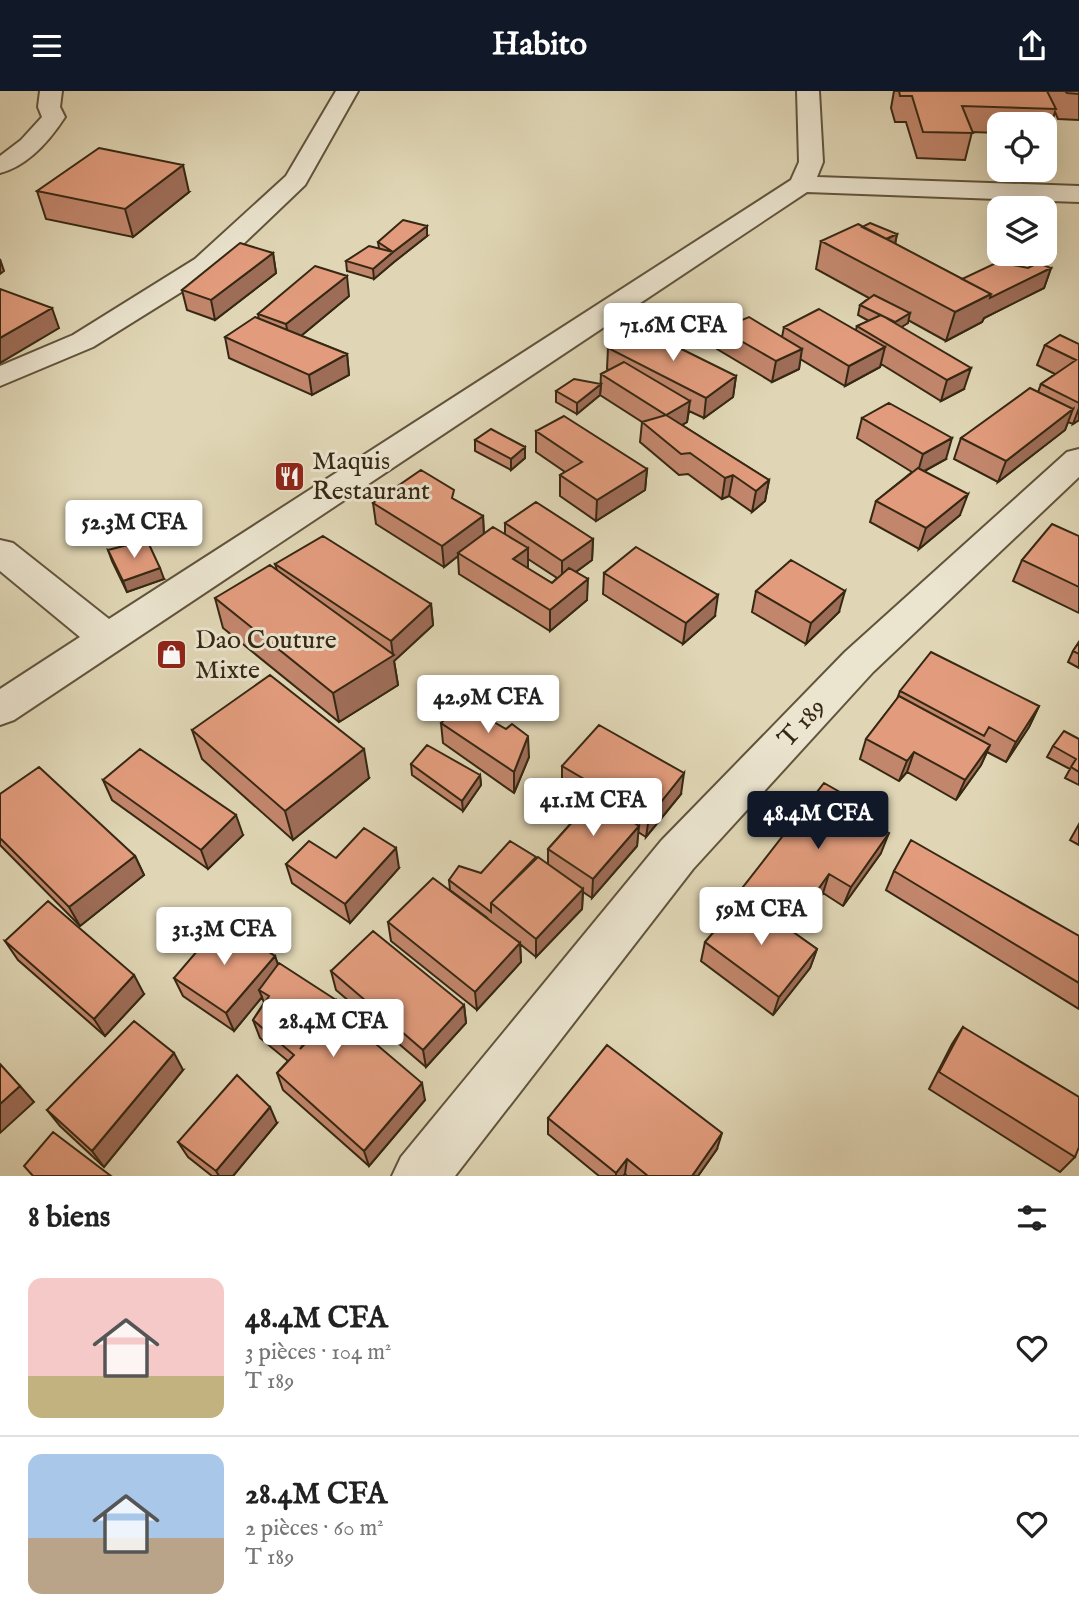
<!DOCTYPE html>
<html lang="fr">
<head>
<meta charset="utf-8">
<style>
  body { margin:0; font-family:"IM FELL English",serif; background:#f2f2f2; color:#222; height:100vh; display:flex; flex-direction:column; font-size:26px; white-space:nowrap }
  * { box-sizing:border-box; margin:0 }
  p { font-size:23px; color:#767676 }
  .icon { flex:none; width:38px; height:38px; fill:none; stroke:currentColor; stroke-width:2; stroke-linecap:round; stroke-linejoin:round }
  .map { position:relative; height:1085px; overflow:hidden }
  .details { display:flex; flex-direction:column; background:#fff; flex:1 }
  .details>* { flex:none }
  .fabs { position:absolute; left:987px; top:21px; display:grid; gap:14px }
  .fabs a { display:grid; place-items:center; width:70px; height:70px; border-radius:14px; background:#fff; box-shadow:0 7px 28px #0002; font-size:35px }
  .price { position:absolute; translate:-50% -60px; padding:0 16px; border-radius:7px; background:#fff; color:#222; font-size:23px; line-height:46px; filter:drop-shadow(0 2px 4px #0008) }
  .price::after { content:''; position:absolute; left:50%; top:42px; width:21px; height:16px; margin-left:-10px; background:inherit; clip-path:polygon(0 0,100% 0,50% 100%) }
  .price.selected { background:#111827; color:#fff }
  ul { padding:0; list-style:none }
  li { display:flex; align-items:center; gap:21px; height:175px; padding:0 28px }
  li+li { border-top:2px solid #e0e0e0 }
  li span { display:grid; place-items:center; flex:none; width:196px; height:140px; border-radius:14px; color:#555 }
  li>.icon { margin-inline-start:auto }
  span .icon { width:84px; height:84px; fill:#fffc; stroke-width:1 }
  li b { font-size:30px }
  h2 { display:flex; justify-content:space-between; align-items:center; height:84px; padding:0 28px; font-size:30px }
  header { display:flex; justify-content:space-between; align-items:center; height:91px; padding:0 28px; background:#111827; color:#fff; font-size:32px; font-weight:700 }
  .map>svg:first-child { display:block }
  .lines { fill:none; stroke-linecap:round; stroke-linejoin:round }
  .minor-casing { stroke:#60543c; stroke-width:4 }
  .minor { fill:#ebe4cf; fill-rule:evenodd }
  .wall { fill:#c2866c; stroke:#362813; stroke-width:2; fill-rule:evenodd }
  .shaded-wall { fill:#9e6d58; stroke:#362813; stroke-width:2 }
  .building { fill:#e29c7d; stroke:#362813; stroke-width:2 }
  .labels { text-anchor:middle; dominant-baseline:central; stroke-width:6; stroke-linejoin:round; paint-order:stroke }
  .poi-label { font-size:26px; fill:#362813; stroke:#ebe4cf; text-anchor:start }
  .street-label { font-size:26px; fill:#362813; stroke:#ebe4cf }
</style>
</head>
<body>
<header><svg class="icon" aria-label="menu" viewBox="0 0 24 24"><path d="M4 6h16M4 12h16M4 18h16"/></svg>Habito<svg class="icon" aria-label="share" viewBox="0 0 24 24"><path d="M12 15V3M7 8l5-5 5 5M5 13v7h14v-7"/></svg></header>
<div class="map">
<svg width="1079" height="1085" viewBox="0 0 1079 1085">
  <rect width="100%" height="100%" fill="#e0d6b5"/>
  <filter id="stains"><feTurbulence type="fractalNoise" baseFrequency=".00286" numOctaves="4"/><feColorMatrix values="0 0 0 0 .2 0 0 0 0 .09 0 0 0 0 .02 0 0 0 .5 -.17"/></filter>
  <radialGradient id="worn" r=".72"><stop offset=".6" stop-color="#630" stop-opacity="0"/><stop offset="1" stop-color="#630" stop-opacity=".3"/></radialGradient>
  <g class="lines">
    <defs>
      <path id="minor" d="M40 0H62L60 16 65 26C50 49 28 75 0 82V65L21 49 42 26 38 16Z
        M336 0H358L305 94 215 180 93 256 0 295V275L73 244 195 168 286 85Z
        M797 0H819L823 71 817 86 1079 95V111L807 101 14 629 0 634V598L80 546 0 480V449L13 452 109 528 791 89 799 71Z
        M1079 358V386L873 581 693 778 455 1085H392L401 1066 661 750 845 561 1067 361Z"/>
    </defs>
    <!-- minor casing -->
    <use href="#minor" class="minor-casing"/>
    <!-- minor -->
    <use href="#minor" class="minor"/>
  </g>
  <!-- wall -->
  <path class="wall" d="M894 0H1079V29L1058 28 1055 21 1048 44H1045V33H999V42L972 41 965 69 917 67 906 31H895L891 17Z
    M37 100 189 101 133 146 46 128Z
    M897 143 895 153 962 188 1028 177H1051L1044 197 984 227 982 231 946 250 908 229V232L901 236 964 298 941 310 881 273 880 276 845 295 800 268 799 278 772 291 717 258 720 238 782 246 784 236 856 239 857 235 869 230 858 224 860 214 869 207 816 178 821 150Z
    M427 145 394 171 374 188 347 180 346 170 379 157 378 151Z
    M273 162 276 182 215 229 187 219 182 199Z
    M349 205 301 245 347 263 349 284 312 304 229 267 225 246 259 228 258 223Z
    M1079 253V329L1073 333 1068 331 1065 339 998 391 954 368 961 347 1038 301 1041 293 1055 283 1037 274 1045 254Z
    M608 257 736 285 733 306 704 327 689 320 687 331 682 334 769 389 765 410 752 421 729 405 722 408 688 383 679 384 640 351 642 331 600 304 601 283 609 279 607 278Z
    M601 293 600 304 577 323 556 311V300Z
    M862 327 946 368 925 380 960 424 919 458 870 431 876 410 912 381 857 347Z
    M536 340 647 378 645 399 596 430 560 405V384L565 381 536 361Z
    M475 349 525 356V367L511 379 475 360Z
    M455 409 483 425 484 443H505V432L593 448 592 469 576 481 587 509 550 540 459 483 458 465 444 476 376 433 373 412ZM528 468 557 487 552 492 528 478Z
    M1079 445V522L1013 490 1022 469Z
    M108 459 164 488 127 501 112 470Z
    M275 473 431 513 433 534 394 570 398 594 339 631 223 537 215 507 277 479Z
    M604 482 715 525 683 553 603 503Z
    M756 500 839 521 806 553 752 521Z
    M1079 551V577L1068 571 1073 560Z
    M900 600 1039 615 1029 636 1006 671 987 661 981 674 956 709 907 681 899 690 860 668 866 648 897 608Z
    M441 632 506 638 529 666 514 702 443 652Z
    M192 639 369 687 293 749 202 668Z
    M1079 648V694L1065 687 1070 678 1047 666 1053 655Z
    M411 673 480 684 481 694 463 720 412 684Z
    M562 675 681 703 646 746 638 741 637 755 592 807 583 801 582 818 536 866 520 853 521 871 477 919 391 850 388 831 486 826 450 799 449 789 481 782 548 773V758L589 712 562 695Z
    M103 689 243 744 208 778 112 709Z
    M0 703 135 765 144 784 80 835 0 754Z
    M877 722 873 733 881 762 843 815 823 802 794 842 817 858 810 877 773 924 701 870 705 851 740 811 743 796Z
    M1079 733V754L1070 749Z
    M336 767 399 777 350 832 292 792 286 773Z
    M894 780 1079 845V918L886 799Z
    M5 850 144 903 105 945 18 869Z
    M275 865 278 874 340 923 425 1009 369 1075 283 999 277 982 288 970 260 947 253 929 264 912 262 906 234 940 183 905 174 887Z
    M331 880 464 914 466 932 426 976 336 899Z
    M963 936 1075 1066 1060 1081 929 998 952 953Z
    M183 979 104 1076 60 1035 47 1019Z
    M548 1027 717 1058 698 1085H627L625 1083 623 1085H599L548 1043Z
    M277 1032 233 1085H212L188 1066 178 1051Z"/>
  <!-- shaded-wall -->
  <path class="shaded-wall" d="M183 74 189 101 133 146 125 118Z
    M427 135V145L394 171 374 188 373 178 393 161Z
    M897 143 895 153 870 156Z
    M273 162 276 182 215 229 211 209Z
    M0 168 4 180 0 183Z
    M1051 177 1044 197 984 227 982 231 946 250 955 221 991 203Z
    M347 185 349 205 290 254 286 233Z
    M52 217 59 237 0 272V247Z
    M910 222 908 232 892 242 895 231Z
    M885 256 880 276 845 295 849 275Z
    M802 258 799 278 772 291 776 270Z
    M347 263 349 284 312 304 309 284Z
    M971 277 964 298 941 310 947 289Z
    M736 285 733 306 704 327 706 307Z
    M601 293 600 304 577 323V312Z
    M690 310 687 331 664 344 666 324Z
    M1079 317V329L1073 333Z
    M1073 318 1065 339 998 391 1006 370Z
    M952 347 946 368 917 384 923 363Z
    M525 356V367L511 379V368Z
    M647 378 645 399 596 430 597 409Z
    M733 384 729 405 722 408 725 387Z
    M769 389 765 410 752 421 756 400Z
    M968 403 960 424 919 458 926 437Z
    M483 425 484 446 458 462V465L444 476 442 455Z
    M593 448 592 469 562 491V470Z
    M528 457V478L513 468Z
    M160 477 164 488 127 501 123 490Z
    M588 488 587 509 550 540V519Z
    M845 500 839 521 806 553 811 532Z
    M718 504 715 525 683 553 686 532Z
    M431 513 433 534 394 570 398 594 339 631 333 602 393 564 391 550Z
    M1039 615 1029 636 1006 671 1016 651Z
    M528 645 529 666 514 702V681Z
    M990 654 981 674 956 709 965 689Z
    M364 658 369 687 293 749 285 720Z
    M914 661 907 681 899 690 907 670Z
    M684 682 681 703 646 746 649 726Z
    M480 684 481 694 463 720 462 710Z
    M236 724 243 744 208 778 201 759Z
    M639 735 637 755 592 807 593 788Z
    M889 742 881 762 843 815 851 796Z
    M396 757 399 777 350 832 345 813Z
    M135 765 144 784 80 835 69 816Z
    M829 783 823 802 790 848 796 829Z
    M583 798 582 818 536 866V848Z
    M520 852 521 871 477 919 475 901Z
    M817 858 810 877 773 924 779 906Z
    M275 865 281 883 259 899 262 906 234 940 226 922Z
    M134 884 144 903 105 945 94 928Z
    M336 909 341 927 300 958Z
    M464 914 466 932 426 976 423 959Z
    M174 962 183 979 104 1076 92 1060Z
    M422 992 425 1009 369 1075 364 1060Z
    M20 995 34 1011 0 1042V1013Z
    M270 1016 277 1032 233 1085H219L216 1080Z
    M722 1042 717 1058 698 1085H692Z
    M627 1068 625 1083 623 1085H616V1082Z"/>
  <!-- building -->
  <path class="building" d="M899 0H1047L1056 18 962 15 973 42 923 41 912 5H900Z
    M1065 0H1079V3L1067 2Z
    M99 57 183 74 125 118 37 100Z
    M403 129 427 135 393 161 378 151Z
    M870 132 897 143 886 148 862 136Z
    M858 133 991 203 955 221 821 150Z
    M240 152 273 162 211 209 182 199Z
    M369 155 393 161 373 178 346 170Z
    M998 171 1028 177 1038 172 1051 177 990 207 991 203 962 188Z
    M315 175 347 185 286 233 258 223Z
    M0 198 52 217 0 247Z
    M874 204 910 222 895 231 860 214Z
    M819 218 885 256 849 275 784 236Z
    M881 224 971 277 947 289 857 235Z
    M255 226 347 263 309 284 225 246Z
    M749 226 802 258 776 270 720 238Z
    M639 237 736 285 706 307 608 257Z
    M1060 244 1079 253V312L1041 293 1076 269 1045 254Z
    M624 271 690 310 666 324 601 283Z
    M574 288 601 293 577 312 556 300Z
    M1030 297 1073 318 1006 370 961 347Z
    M889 312 952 347 923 363 862 327Z
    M666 324 769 389 756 400 733 384 725 387 690 362 681 363 642 331Z
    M564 325 647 378 597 409 560 384 582 371 536 340Z
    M491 338 525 356 511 368 475 349Z
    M918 377 968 403 926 437 876 410Z
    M421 379 454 399 452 407 483 425 442 455 373 412Z
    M536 411 593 448 562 470 505 432Z
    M1052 433 1079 445V496L1022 469Z
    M493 436 528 457 513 468 552 492 569 477 588 488 550 519 458 462Z
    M323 445 431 513 391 550 275 473Z
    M147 449 160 477 123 490 108 459Z
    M636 456 718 504 686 532 604 482Z
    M791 469 845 500 811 532 756 500Z
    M270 474 394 564 333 602 215 507Z
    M1079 551V563L1073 560Z
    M931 561 1039 615 1016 651 989 636 984 645 900 600Z
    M270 584 364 658 285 720 192 639Z
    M899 605 990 654 965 689 914 661 907 670 866 648Z
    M461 612 506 638 512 633 528 645 514 681 441 632Z
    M599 634 684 682 649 726 562 675Z
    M1064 640 1079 648V681L1071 676 1076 668 1053 655Z
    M427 654 480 684 462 710 411 673Z
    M140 658 236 724 201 759 103 689Z
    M39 676 135 765 69 816 0 747V703Z
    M824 692 877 722 871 731 889 742 851 796 829 783 796 829 743 796Z
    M594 707 639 735 593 788 548 758Z
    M364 737 396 757 345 813 286 773 309 750 336 767Z
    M911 749 1079 845V892L894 780Z
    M510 750 536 766 491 812V821L449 789 459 775 481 782Z
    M538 766 583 798 536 848 491 812Z
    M433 787 520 852 475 901 388 831Z
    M744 806 817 858 779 906 705 851Z
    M48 810 134 884 94 928 5 850Z
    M222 831 275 865 226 922 174 887Z
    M373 840 464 914 423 959 331 880Z
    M279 872 336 909 300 958 337 920 422 992 364 1060 277 982 294 964 253 929 269 905 259 899Z
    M134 930 174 962 92 1060 47 1019Z
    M963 936 1079 1006V1056L1075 1066 939 981Z
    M607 954 722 1042 692 1085H648L627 1068 616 1082 548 1027Z
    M0 973 20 995 0 1013Z
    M237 984 270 1016 216 1080 178 1051Z
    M53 1041 111 1085H33L24 1075Z"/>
  <!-- icons -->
  <defs>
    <symbol id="restaurant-square" viewBox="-11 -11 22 22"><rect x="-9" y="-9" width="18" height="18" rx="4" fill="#8f2418" stroke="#ebe4cf"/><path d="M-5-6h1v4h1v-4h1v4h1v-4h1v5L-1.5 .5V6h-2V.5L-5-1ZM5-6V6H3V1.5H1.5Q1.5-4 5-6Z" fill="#fff"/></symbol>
    <symbol id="shop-square" viewBox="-11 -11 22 22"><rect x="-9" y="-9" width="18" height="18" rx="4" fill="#8f2418" stroke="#ebe4cf"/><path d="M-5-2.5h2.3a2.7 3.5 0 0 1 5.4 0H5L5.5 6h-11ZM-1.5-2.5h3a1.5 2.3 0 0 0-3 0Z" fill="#fff"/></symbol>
  </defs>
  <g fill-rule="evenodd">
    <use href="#restaurant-square" x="272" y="368" width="35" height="35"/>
    <use href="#shop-square" x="154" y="546" width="35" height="35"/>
  </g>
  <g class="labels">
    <!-- poi labels -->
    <g class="poi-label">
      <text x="312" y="370">Maquis<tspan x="312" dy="30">Restaurant</tspan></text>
      <text x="195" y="549">Dao Couture<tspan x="195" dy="30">Mixte</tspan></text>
    </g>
    <!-- street labels -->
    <g class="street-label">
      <text transform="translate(802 632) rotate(-47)">T 189</text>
    </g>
  </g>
  <rect width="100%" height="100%" filter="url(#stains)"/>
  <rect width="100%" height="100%" fill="url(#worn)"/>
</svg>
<div class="fabs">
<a><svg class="icon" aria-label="locate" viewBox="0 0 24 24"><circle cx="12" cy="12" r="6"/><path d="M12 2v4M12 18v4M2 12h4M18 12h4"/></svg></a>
<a><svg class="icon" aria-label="layers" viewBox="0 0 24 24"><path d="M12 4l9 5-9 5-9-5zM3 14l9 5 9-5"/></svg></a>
</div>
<b class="price" style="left:673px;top:272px">71.6M CFA</b>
<b class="price" style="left:134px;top:469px">52.3M CFA</b>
<b class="price" style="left:488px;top:644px">42.9M CFA</b>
<b class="price" style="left:593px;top:747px">41.1M CFA</b>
<b class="price selected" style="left:818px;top:760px">48.4M CFA</b>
<b class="price" style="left:761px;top:856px">59M CFA</b>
<b class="price" style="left:224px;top:876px">31.3M CFA</b>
<b class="price" style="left:333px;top:968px">28.4M CFA</b>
</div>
<section class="details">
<h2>8 biens<svg class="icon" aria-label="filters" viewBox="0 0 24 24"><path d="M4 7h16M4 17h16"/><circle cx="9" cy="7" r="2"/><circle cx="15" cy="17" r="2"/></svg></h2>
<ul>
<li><span style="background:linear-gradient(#f6c9c9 70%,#c2b280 0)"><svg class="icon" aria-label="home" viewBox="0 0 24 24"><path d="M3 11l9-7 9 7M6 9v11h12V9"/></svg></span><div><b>48.4M CFA</b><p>3 pièces · 104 m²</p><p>T 189</p></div><svg class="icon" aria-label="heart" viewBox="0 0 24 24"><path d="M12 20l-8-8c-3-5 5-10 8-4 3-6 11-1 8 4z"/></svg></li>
<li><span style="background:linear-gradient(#a9c7e8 60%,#b9a48a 0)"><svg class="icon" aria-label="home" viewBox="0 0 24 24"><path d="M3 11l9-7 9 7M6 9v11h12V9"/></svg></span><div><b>28.4M CFA</b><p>2 pièces · 60 m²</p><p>T 189</p></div><svg class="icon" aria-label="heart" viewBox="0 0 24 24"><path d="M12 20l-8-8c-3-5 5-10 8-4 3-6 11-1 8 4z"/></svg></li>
</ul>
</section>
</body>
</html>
